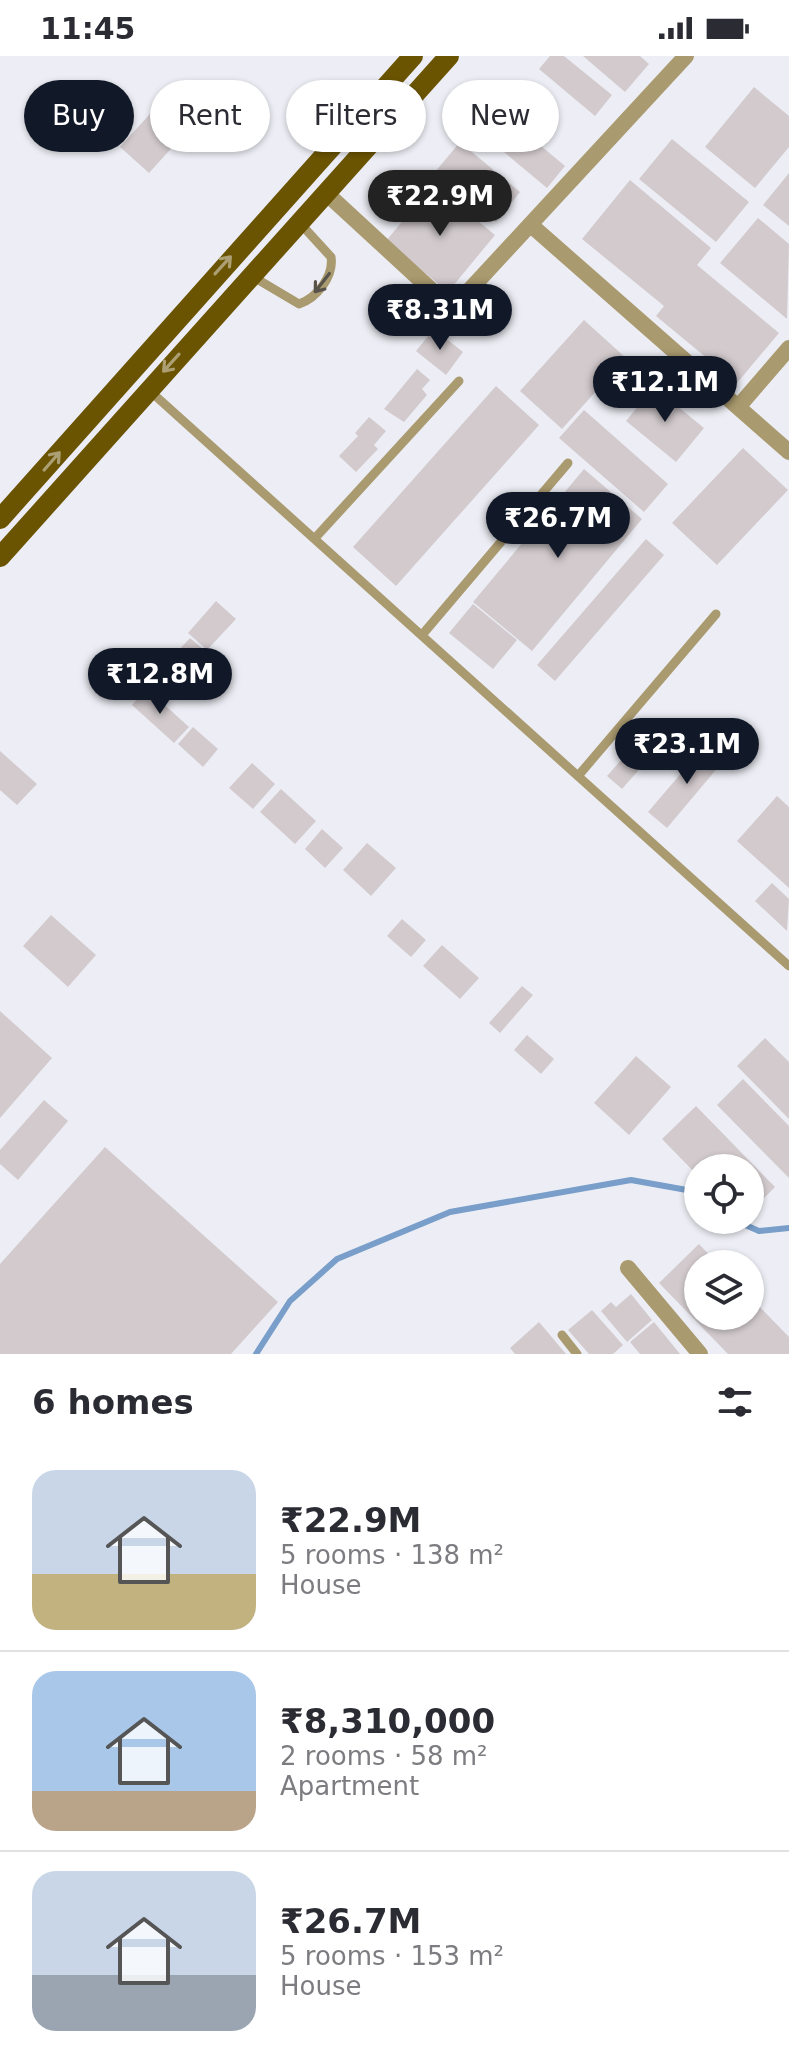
<!DOCTYPE html>
<html lang="en">
<head>
<meta charset="utf-8">
<style>
  body { margin:0; font-family:"DejaVu Sans",sans-serif; background:#f2f2f3; color:#2b2b33; height:100vh; display:flex; flex-direction:column; font-size:30px; white-space:nowrap }
  * { box-sizing:border-box; margin:0 }
  p { font-size:26px; color:#7c7c81 }
  .icon { flex:none; width:44px; height:44px; fill:none; stroke:currentColor; stroke-width:2; stroke-linecap:round; stroke-linejoin:round }
  .map { position:relative; height:1298px; overflow:hidden }
  .details { display:flex; flex-direction:column; background:#fff; flex:1 }
  .details>* { flex:none }
  .top-card { position:absolute; left:24px; top:24px; width:742px; height:72px; display:flex; gap:16px }
  .tools { position:absolute; left:684px; top:1098px; display:grid; gap:16px }
  .tools a { display:grid; place-items:center; width:80px; height:80px; border-radius:50%; background:#fff; box-shadow:0 2px 6px #0004; font-size:40px }
  .price { position:absolute; translate:-50% -68px; padding:0 18px; border-radius:28px; background:#111827; color:#fff; font-size:26px; line-height:52px; filter:drop-shadow(0 2px 4px #0008) }
  .price::after { content:''; position:absolute; left:50%; top:48px; width:24px; height:18px; margin-left:-12px; background:inherit; clip-path:polygon(0 0,100% 0,50% 100%) }
  .price.selected { background:#222; color:#fff }
  ul { padding:0; list-style:none }
  li { display:flex; align-items:center; gap:24px; height:200px; padding:0 32px }
  li+li { border-top:2px solid #e1e1e2 }
  li span { display:grid; place-items:center; flex:none; width:224px; height:160px; border-radius:24px; color:#555 }
  li>.icon { margin-inline-start:auto }
  span .icon { width:96px; height:96px; fill:#fffc; stroke-width:1 }
  li b { font-size:34px }
  h2 { display:flex; justify-content:space-between; align-items:center; height:96px; padding:0 32px; font-size:34px }
  .pill { padding:0 28px; border-radius:36px; background:#fff; box-shadow:0 2px 6px #0004; font-size:28px; line-height:72px }
  .pill.selected { background:#111827; color:#fff }
  .status { display:flex; justify-content:space-between; align-items:center; height:56px; padding:0 40px; background:#fff; direction:ltr }
  .status svg { height:22px; fill:currentColor }
  .map>svg:first-child { display:block }
  .lines { fill:none; stroke-linecap:round; stroke-linejoin:round }
  .stream { stroke:#789ec9; stroke-width:6 }
  .building { fill:#d2cacd }
  .lane { stroke:#aa9a6f; stroke-width:9 }
  .street { stroke:#aa9a6f; stroke-width:16 }
  .primary { stroke:#6b5401; stroke-width:20 }
  .oneway { stroke:#ac9f73 }
  .oneway2 { stroke:#57534a }
</style>
</head>
<body>
<div class="status"><b>11:45</b><svg viewBox="0 0 49 12"><path d="M0 12V9h3v3zM5 12V6h3v6zM10 12V3h3v9zM15 12V0h3v12zM26 1h20v11H26zM47 4h2v5h-2z"/></svg></div>
<div class="map">
<svg width="789" height="1298" viewBox="0 0 789 1298">
  <rect width="100%" height="100%" fill="#edeef5"/>
  <g class="lines">
    <!-- stream -->
    <path class="stream" d="M734 1164 759 1175 789 1172
      M256 1298 290 1245 337 1203 450 1156 631 1124 698 1136"/>
  </g>
  <!-- building -->
  <path class="building" d="M550 0H564L612 39 595 60 539 13Z
    M583 0H640L649 8 625 36Z
    M177 28 206 54 149 117 120 91Z
    M754 31 789 60V91L755 132 705 91Z
    M504 59 565 110 547 132 486 81Z
    M672 83 749 146 716 186 639 123Z
    M460 86 520 136 496 166 435 116Z
    M789 117V170L763 149Z
    M630 124 711 192 697 209 779 277 737 327 656 260 664 250 582 183Z
    M433 128 495 179 448 236 386 185Z
    M758 162 789 188 787 263 720 207Z
    M584 264 626 302 562 373 520 335Z
    M434 273 463 296 446 319 416 295Z
    M417 313 430 324 422 333 427 339 404 366 384 353Z
    M496 330 539 369 396 530 353 491Z
    M654 331 704 372 676 406 626 365Z
    M584 354 668 428 644 456 559 382Z
    M369 361 386 375 374 389 378 393 356 416 339 400 358 380 355 377Z
    M743 392 788 434 717 509 672 467Z
    M584 413 642 463 532 595 473 546Z
    M646 483 664 499 555 625 537 609Z
    M216 545 236 563 207 594 188 577Z
    M473 548 517 584 493 613 449 577Z
    M190 582 208 597 194 613 176 597Z
    M159 613 175 627 161 643 146 628Z
    M146 632 189 671 174 687 132 649Z
    M193 671 218 693 203 711 178 688Z
    M636 687 651 700 622 733 607 720Z
    M707 687 725 703 667 772 648 756Z
    M0 695 37 728 17 749 0 734Z
    M252 707 275 728 253 753 229 732Z
    M281 733 316 765 295 788 260 756Z
    M777 740 789 751V832L737 785Z
    M322 773 343 792 325 812 305 793Z
    M367 787 396 812 371 840 343 814Z
    M772 827 789 843 787 875 755 845Z
    M51 859 96 899 68 931 23 890Z
    M402 863 426 884 411 901 387 880Z
    M442 889 479 922 460 943 423 910Z
    M522 930 533 939 500 977 489 967Z
    M0 955 52 1002 0 1062Z
    M527 979 554 1003 541 1018 514 994Z
    M765 982 789 1006V1063L737 1010Z
    M636 1000 671 1031 629 1079 594 1047Z
    M743 1023 789 1070V1122L717 1049Z
    M44 1044 68 1065 18 1124 0 1108V1094Z
    M696 1050 775 1131 750 1156V1112H698V1120L662 1083Z
    M105 1091 278 1246 231 1298H0V1208Z
    M699 1188 718 1208H698V1260H750V1241L789 1281V1298H728L659 1227Z
    M631 1238 652 1264 627 1286 601 1255 611 1246 616 1251Z
    M592 1254 623 1289 613 1298H589L568 1274Z
    M539 1266 566 1298H515L510 1292Z
    M654 1266 680 1298H640L630 1286Z"/>
  <g class="lines">
    <!-- lane -->
    <path class="lane" d="M252 220 299 248C317 242 334 220 331 201L299 166
      M150 335 789 910
      M316 481 459 325
      M422 579 568 407
      M578 720 716 558
      M562 1279 577 1298"/>
    <!-- street -->
    <path class="street" d="M325 136 452 253 686 0
      M532 170 789 396
      M739 350 789 292
      M628 1212 700 1298"/>
    <!-- primary -->
    <path class="primary" d="M0 463 413 0
      M0 501 449 0"/>
  </g>
  <!-- one-way arrows -->
  <defs><path id="oneway-shaft" d="M-6 0H5M1.5-3L5.5 0L1.5 3" fill="none" stroke-width="1.6" stroke-linecap="round" stroke-linejoin="round" transform="scale(2)"/></defs>
  <g class="oneway">
    <use href="#oneway-shaft" transform="translate(223 209) rotate(-48)"/>
    <use href="#oneway-shaft" transform="translate(171 307) rotate(132)"/>
    <use href="#oneway-shaft" transform="translate(52 405) rotate(-49)"/>
  </g>
  <use class="oneway2" href="#oneway-shaft" transform="translate(322 227) rotate(128)"/>
</svg>
<div class="tools">
<a><svg class="icon" aria-label="locate" viewBox="0 0 24 24"><circle cx="12" cy="12" r="6"/><path d="M12 2v4M12 18v4M2 12h4M18 12h4"/></svg></a>
<a><svg class="icon" aria-label="layers" viewBox="0 0 24 24"><path d="M12 4l9 5-9 5-9-5zM3 14l9 5 9-5"/></svg></a>
</div>
<b class="price selected" style="left:440px;top:182px">₹22.9M</b>
<b class="price" style="left:440px;top:296px">₹8.31M</b>
<b class="price" style="left:665px;top:368px">₹12.1M</b>
<b class="price" style="left:558px;top:504px">₹26.7M</b>
<b class="price" style="left:160px;top:660px">₹12.8M</b>
<b class="price" style="left:687px;top:730px">₹23.1M</b>
<div class="top-card">
<a class="pill selected">Buy</a>
<a class="pill">Rent</a>
<a class="pill">Filters</a>
<a class="pill">New</a>
</div>
</div>
<section class="details">
<h2>6 homes<svg class="icon" aria-label="filters" viewBox="0 0 24 24"><path d="M4 7h16M4 17h16"/><circle cx="9" cy="7" r="2"/><circle cx="15" cy="17" r="2"/></svg></h2>
<ul>
<li><span style="background:linear-gradient(#c9d6e8 65%,#c2b280 0)"><svg class="icon" aria-label="home" viewBox="0 0 24 24"><path d="M3 11l9-7 9 7M6 9v11h12V9"/></svg></span><div><b>₹22.9M</b><p>5 rooms · 138 m²</p><p>House</p></div></li>
<li><span style="background:linear-gradient(#a9c7e8 75%,#b9a48a 0)"><svg class="icon" aria-label="home" viewBox="0 0 24 24"><path d="M3 11l9-7 9 7M6 9v11h12V9"/></svg></span><div><b>₹8,310,000</b><p>2 rooms · 58 m²</p><p>Apartment</p></div></li>
<li><span style="background:linear-gradient(#c9d6e8 65%,#9aa5b1 0)"><svg class="icon" aria-label="home" viewBox="0 0 24 24"><path d="M3 11l9-7 9 7M6 9v11h12V9"/></svg></span><div><b>₹26.7M</b><p>5 rooms · 153 m²</p><p>House</p></div></li>
</ul>
</section>
</body>
</html>
